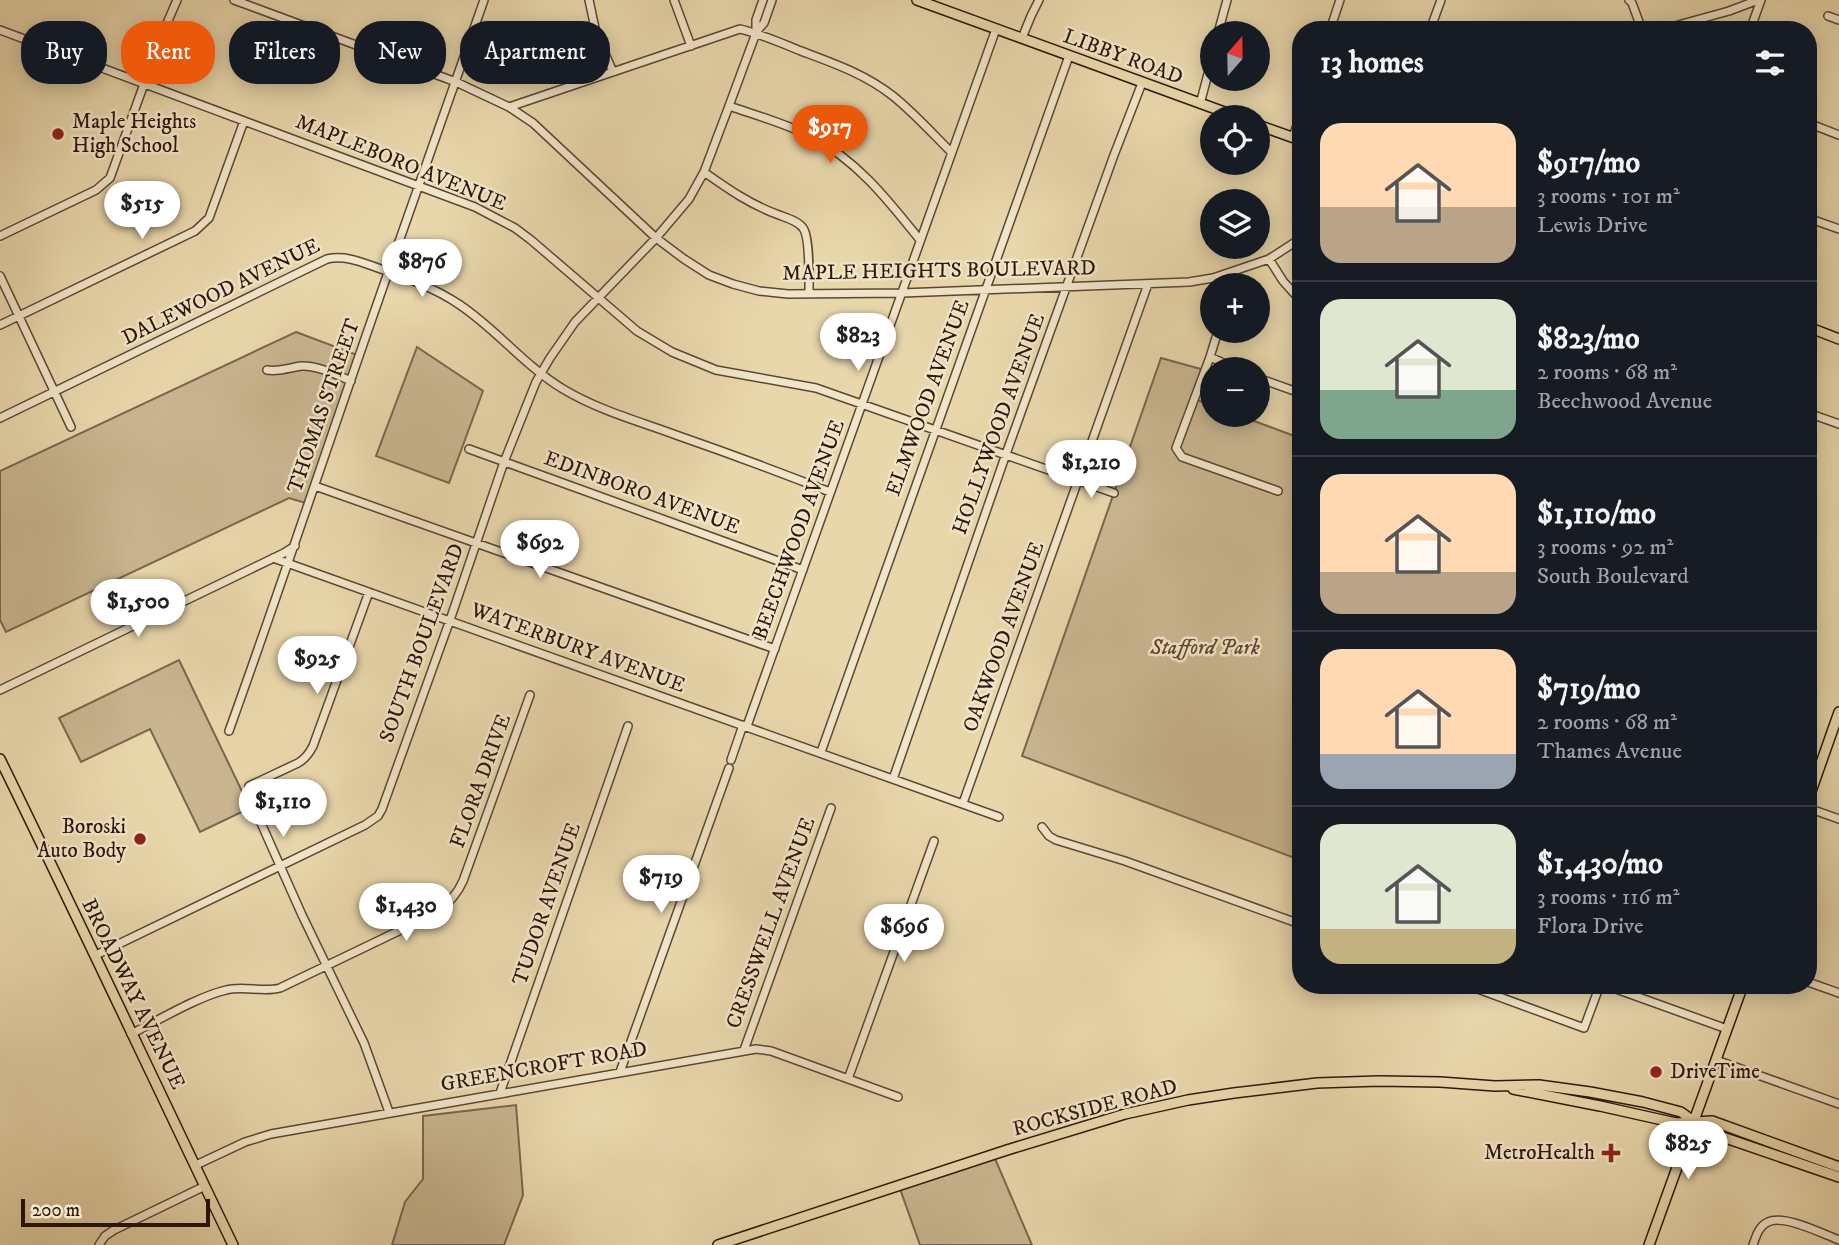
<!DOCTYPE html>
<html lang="en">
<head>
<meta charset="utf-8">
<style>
  body { margin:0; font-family:"IM FELL DW Pica",serif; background:#242831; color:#f1f3f6; height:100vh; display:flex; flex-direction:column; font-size:26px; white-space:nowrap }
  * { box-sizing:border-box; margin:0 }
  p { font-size:23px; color:#9ea1a6 }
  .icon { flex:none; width:38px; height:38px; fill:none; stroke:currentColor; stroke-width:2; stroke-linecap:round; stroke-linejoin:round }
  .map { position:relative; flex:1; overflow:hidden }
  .side { position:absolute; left:1292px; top:21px; width:525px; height:973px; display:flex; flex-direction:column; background:#171b24; border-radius:28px; box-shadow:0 4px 18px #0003 }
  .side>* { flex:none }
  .guide { position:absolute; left:21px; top:21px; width:665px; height:63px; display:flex; gap:14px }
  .needle { width:46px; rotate:20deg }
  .controls { position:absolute; left:1200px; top:21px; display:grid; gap:14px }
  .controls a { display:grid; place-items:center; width:70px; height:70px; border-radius:50%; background:#171b24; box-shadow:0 4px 18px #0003; font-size:35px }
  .scale { position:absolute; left:21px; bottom:18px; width:189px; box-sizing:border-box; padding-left:7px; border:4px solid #2d170a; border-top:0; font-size:19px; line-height:24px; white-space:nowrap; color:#2d170a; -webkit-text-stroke:5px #f1e5c9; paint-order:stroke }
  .price { position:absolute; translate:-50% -60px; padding:0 16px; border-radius:24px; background:#fff; color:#222; font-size:23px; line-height:46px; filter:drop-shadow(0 2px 4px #0008) }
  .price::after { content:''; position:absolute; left:50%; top:42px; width:21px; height:16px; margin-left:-10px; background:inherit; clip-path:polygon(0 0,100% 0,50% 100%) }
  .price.on { background:#ea580c; color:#fff }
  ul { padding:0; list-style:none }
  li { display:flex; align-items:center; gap:21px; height:175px; padding:0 28px }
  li+li { border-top:2px solid #363941 }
  li span { display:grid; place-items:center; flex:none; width:196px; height:140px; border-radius:21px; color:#555 }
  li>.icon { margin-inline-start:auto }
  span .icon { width:84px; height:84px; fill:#fffc; stroke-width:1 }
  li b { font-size:30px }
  h2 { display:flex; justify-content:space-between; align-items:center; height:84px; padding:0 28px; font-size:30px }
  .tag { padding:0 24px; border-radius:28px; background:#171b24; box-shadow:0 4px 18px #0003; font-size:24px; line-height:63px }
  .tag.on { background:#ea580c; color:#fff }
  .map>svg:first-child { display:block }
  .green { fill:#c9b690; stroke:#7b664d; stroke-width:2 }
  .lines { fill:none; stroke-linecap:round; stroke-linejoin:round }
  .minor-casing { stroke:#5c4732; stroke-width:10 }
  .major-casing { stroke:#2d170a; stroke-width:12 }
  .minor { stroke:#f1e5c9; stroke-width:7 }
  .major { stroke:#e9d7ac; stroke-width:9 }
  .poi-dot { fill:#8f2418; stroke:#f1e5c9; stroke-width:2.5 }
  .labels { text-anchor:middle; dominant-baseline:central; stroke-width:5; stroke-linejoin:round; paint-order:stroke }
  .street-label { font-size:21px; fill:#2d170a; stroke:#f1e5c9 }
  .poi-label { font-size:21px; fill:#2d170a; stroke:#f1e5c9; text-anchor:start }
  .park-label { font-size:21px; font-style:italic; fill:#5c4732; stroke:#f1e5c9 }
</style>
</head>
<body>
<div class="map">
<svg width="1839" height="1245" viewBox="0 0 1839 1245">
  <rect width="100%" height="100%" fill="#e9d7ac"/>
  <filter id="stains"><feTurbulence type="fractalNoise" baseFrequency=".00286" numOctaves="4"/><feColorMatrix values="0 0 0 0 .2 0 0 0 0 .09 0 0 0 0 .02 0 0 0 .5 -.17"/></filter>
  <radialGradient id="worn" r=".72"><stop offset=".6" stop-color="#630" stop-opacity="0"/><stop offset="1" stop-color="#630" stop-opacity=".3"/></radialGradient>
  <!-- green -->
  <path class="green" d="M296 332 360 356 309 504 289 498 6 632 0 620V471Z
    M417 347 483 391 449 483 376 456Z
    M1161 358 1208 371 1197 400 1213 406V415H1238L1300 438V860L1022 756Z
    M179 660 250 808 200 832 150 729 81 762 59 718Z
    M516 1105 523 1195 504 1245H392L405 1202 423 1179V1116Z
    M993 1154 1032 1245H920L899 1186Z"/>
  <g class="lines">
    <defs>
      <path id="minor" d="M234 0 456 82 509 107 533 123 656 238 684 259 709 275 733 284 759 291 788 294 902 293 1189 282 1213 278 1269 259 1300 239
        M589 0 596 33 613 72
        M674 0 691 46
        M1629 0 1632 3 1642 30
        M1828 16 1839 20
        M0 30 475 207 515 228 531 240 637 331 672 352 716 370 816 388 1114 493
        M1330 30 1340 0
        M1430 30 1441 0
        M1660 30 1729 11 1758 0
        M1750 30 1761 0
        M756 32 764 23 772 0
        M1218 33 1227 0
        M1022 38 1031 16 1039 0
        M1200 104 1213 55
        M729 106C755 115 787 124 810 136 857 160 888 200 920 240
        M509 107 740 29C761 34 781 43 801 51 833 63 865 74 893 96 914 113 932 133 951 152
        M1808 123 1839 135
        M1293 137 1300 117
        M704 172C728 189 751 205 779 215 787 218 798 221 803 228 810 237 809 279 809 292
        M1808 218 1839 229
        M0 236 96 190 110 178 161 37 177 0
        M1269 259 1283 281 1300 300
        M0 276 71 427
        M0 325 195 231 209 218 244 121
        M1218 331 1210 357 1176 448 1182 457 1278 491
        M1210 357 1237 369
        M267 370C279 372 289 368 301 366 317 365 337 375 351 381
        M1258 378 1300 393
        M1808 413 1839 424
        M0 418 327 259C346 255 361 262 378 268 407 278 435 288 460 305 497 330 525 366 563 389 598 410 638 421 676 435 728 453 779 472 830 492
        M469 449 803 570
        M315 486 775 649
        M273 558 999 817
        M0 690 284 553 295 546
        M747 726 996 29
        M229 731C284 578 335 423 389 270 421 180 453 90 484 0
        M821 752 1069 56
        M731 760 743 725
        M893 779 1006 454 1114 155 1142 83
        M249 786 298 763C305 759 309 754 313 746L369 592
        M963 803 1148 284
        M1808 808 1839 819
        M261 823 302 915 364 1043 389 1112
        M1042 827 1049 836 1056 840 1125 861 1300 924
        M96 955 365 825 378 816 382 809 450 620 504 462 536 382 550 358 575 322 656 238 689 199 704 172 729 106 756 33V20L763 0
        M1808 982 1839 993
        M1467 985 1584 1028 1600 985
        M1605 985 1727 1029
        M131 1034C159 1020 197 997 226 990 244 985 262 993 280 988L436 913C448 904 457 895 463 881L530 695
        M744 1050 831 808
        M1716 1060 1839 1104
        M620 1072 729 768
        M848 1079 934 841
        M500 1093 628 726
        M196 1165 245 1142 271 1134 756 1049 771 1051 898 1097
        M99 1245 105 1236 114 1230 205 1186
        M1753 1245C1756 1236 1759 1226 1768 1222 1784 1214 1823 1234 1839 1240"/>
      <path id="major" d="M917 0 1238 117
        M1258 125 1300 140
        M1808 327 1839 339
        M0 759C79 920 155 1083 233 1245
        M1808 800 1839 712
        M1513 1089 1600 1106 1676 1123 1712 1121 1839 1167
        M718 1245 1007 1150 1125 1114 1188 1100 1234 1093 1317 1083 1379 1081 1440 1082 1495 1086 1539 1085 1590 1092 1643 1102 1681 1112 1708 1132 1839 1177
        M1649 1245 1743 985"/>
    </defs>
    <!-- minor casing -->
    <use href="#minor" class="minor-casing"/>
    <!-- major casing -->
    <use href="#major" class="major-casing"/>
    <!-- minor -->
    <use href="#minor" class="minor"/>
    <!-- major -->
    <use href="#major" class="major"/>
  </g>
  <!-- markers -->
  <g class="poi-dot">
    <circle cx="58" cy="134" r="7"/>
    <circle cx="140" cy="839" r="7"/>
    <circle cx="1656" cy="1072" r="7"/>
    <path d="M1607.5 1142.5h7v7h7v7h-7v7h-7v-7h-7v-7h7z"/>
  </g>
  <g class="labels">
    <!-- street labels -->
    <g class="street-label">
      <text transform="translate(1123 57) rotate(20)">LIBBY ROAD</text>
      <text transform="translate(401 163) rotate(22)">MAPLEBORO AVENUE</text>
      <text transform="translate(939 271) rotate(-1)">MAPLE HEIGHTS BOULEVARD</text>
      <text transform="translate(221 292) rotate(-26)">DALEWOOD AVENUE</text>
      <text transform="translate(928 398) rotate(-70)">ELMWOOD AVENUE</text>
      <text transform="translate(324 406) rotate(-71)">THOMAS STREET</text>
      <text transform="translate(999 424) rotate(-70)">HOLLYWOOD AVENUE</text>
      <text transform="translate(642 493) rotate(20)">EDINBORO AVENUE</text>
      <text transform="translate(799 530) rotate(-70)">BEECHWOOD AVENUE</text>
      <text transform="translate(1004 637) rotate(-70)">OAKWOOD AVENUE</text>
      <text transform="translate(422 643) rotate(-70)">SOUTH BOULEVARD</text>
      <text transform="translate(578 648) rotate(20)">WATERBURY AVENUE</text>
      <text transform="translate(481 781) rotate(-70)">FLORA DRIVE</text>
      <text transform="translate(547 904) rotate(-71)">TUDOR AVENUE</text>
      <text transform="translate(771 923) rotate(-70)">CRESSWELL AVENUE</text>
      <text transform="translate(133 994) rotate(64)">BROADWAY AVENUE</text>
      <text transform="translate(544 1067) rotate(-10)">GREENCROFT ROAD</text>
      <text transform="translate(1095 1108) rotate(-15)">ROCKSIDE ROAD</text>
    </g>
    <!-- poi labels -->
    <g class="poi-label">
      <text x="72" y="122">Maple Heights<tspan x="72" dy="24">High School</tspan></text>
      <text x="126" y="827" text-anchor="end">Boroski<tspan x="126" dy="24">Auto Body</tspan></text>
      <text x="1670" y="1072">DriveTime</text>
      <text x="1595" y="1153" text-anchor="end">MetroHealth</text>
    </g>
    <!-- park labels -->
    <g class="park-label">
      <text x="1205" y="648">Stafford Park</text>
    </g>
  </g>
  <rect width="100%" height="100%" filter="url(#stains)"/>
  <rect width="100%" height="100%" fill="url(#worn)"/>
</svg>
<div class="controls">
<a><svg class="needle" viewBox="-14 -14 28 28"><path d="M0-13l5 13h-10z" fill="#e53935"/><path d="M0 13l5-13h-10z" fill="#9ea1a6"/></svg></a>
<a><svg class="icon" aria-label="locate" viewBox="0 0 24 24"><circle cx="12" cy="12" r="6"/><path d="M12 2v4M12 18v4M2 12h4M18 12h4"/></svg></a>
<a><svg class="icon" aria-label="layers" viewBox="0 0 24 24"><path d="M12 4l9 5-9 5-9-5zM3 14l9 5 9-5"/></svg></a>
<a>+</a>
<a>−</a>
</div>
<div class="scale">200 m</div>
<b class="price on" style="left:830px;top:165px">$917</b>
<b class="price" style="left:142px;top:241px">$515</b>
<b class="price" style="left:422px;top:299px">$876</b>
<b class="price" style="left:858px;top:373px">$823</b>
<b class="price" style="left:1091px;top:500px">$1,210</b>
<b class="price" style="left:540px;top:580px">$692</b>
<b class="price" style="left:138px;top:639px">$1,500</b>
<b class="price" style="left:317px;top:696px">$925</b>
<b class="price" style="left:283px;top:839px">$1,110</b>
<b class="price" style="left:661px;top:915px">$719</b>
<b class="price" style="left:406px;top:943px">$1,430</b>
<b class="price" style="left:904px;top:964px">$696</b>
<b class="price" style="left:1688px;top:1181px">$825</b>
<div class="guide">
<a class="tag">Buy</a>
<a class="tag on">Rent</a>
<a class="tag">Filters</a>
<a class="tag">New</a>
<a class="tag">Apartment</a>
</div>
<section class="side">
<h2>13 homes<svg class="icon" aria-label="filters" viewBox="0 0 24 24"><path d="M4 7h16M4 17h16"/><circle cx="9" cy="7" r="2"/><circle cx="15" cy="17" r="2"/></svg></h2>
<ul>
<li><span style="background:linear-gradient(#ffd9b3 60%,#b9a48a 0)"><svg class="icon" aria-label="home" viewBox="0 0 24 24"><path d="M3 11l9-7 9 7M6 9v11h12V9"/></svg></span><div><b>$917/mo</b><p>3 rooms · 101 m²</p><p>Lewis Drive</p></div></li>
<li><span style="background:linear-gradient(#dfe7d0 65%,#7fa58c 0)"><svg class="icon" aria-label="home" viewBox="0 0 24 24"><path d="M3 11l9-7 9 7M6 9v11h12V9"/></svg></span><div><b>$823/mo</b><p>2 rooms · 68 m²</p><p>Beechwood Avenue</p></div></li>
<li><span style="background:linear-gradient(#ffd9b3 70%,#b9a48a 0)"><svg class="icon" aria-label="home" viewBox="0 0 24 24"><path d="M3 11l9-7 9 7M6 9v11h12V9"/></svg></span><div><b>$1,110/mo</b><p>3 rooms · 92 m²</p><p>South Boulevard</p></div></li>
<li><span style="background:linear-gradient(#ffd9b3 75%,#9aa5b1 0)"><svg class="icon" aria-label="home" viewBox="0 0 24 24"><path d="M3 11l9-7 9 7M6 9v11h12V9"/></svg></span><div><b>$719/mo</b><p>2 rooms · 68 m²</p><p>Thames Avenue</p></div></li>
<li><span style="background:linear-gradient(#dfe7d0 75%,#c2b280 0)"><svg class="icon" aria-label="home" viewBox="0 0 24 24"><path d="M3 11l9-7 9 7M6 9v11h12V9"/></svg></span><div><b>$1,430/mo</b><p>3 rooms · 116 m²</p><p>Flora Drive</p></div></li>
</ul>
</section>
</div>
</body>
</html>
